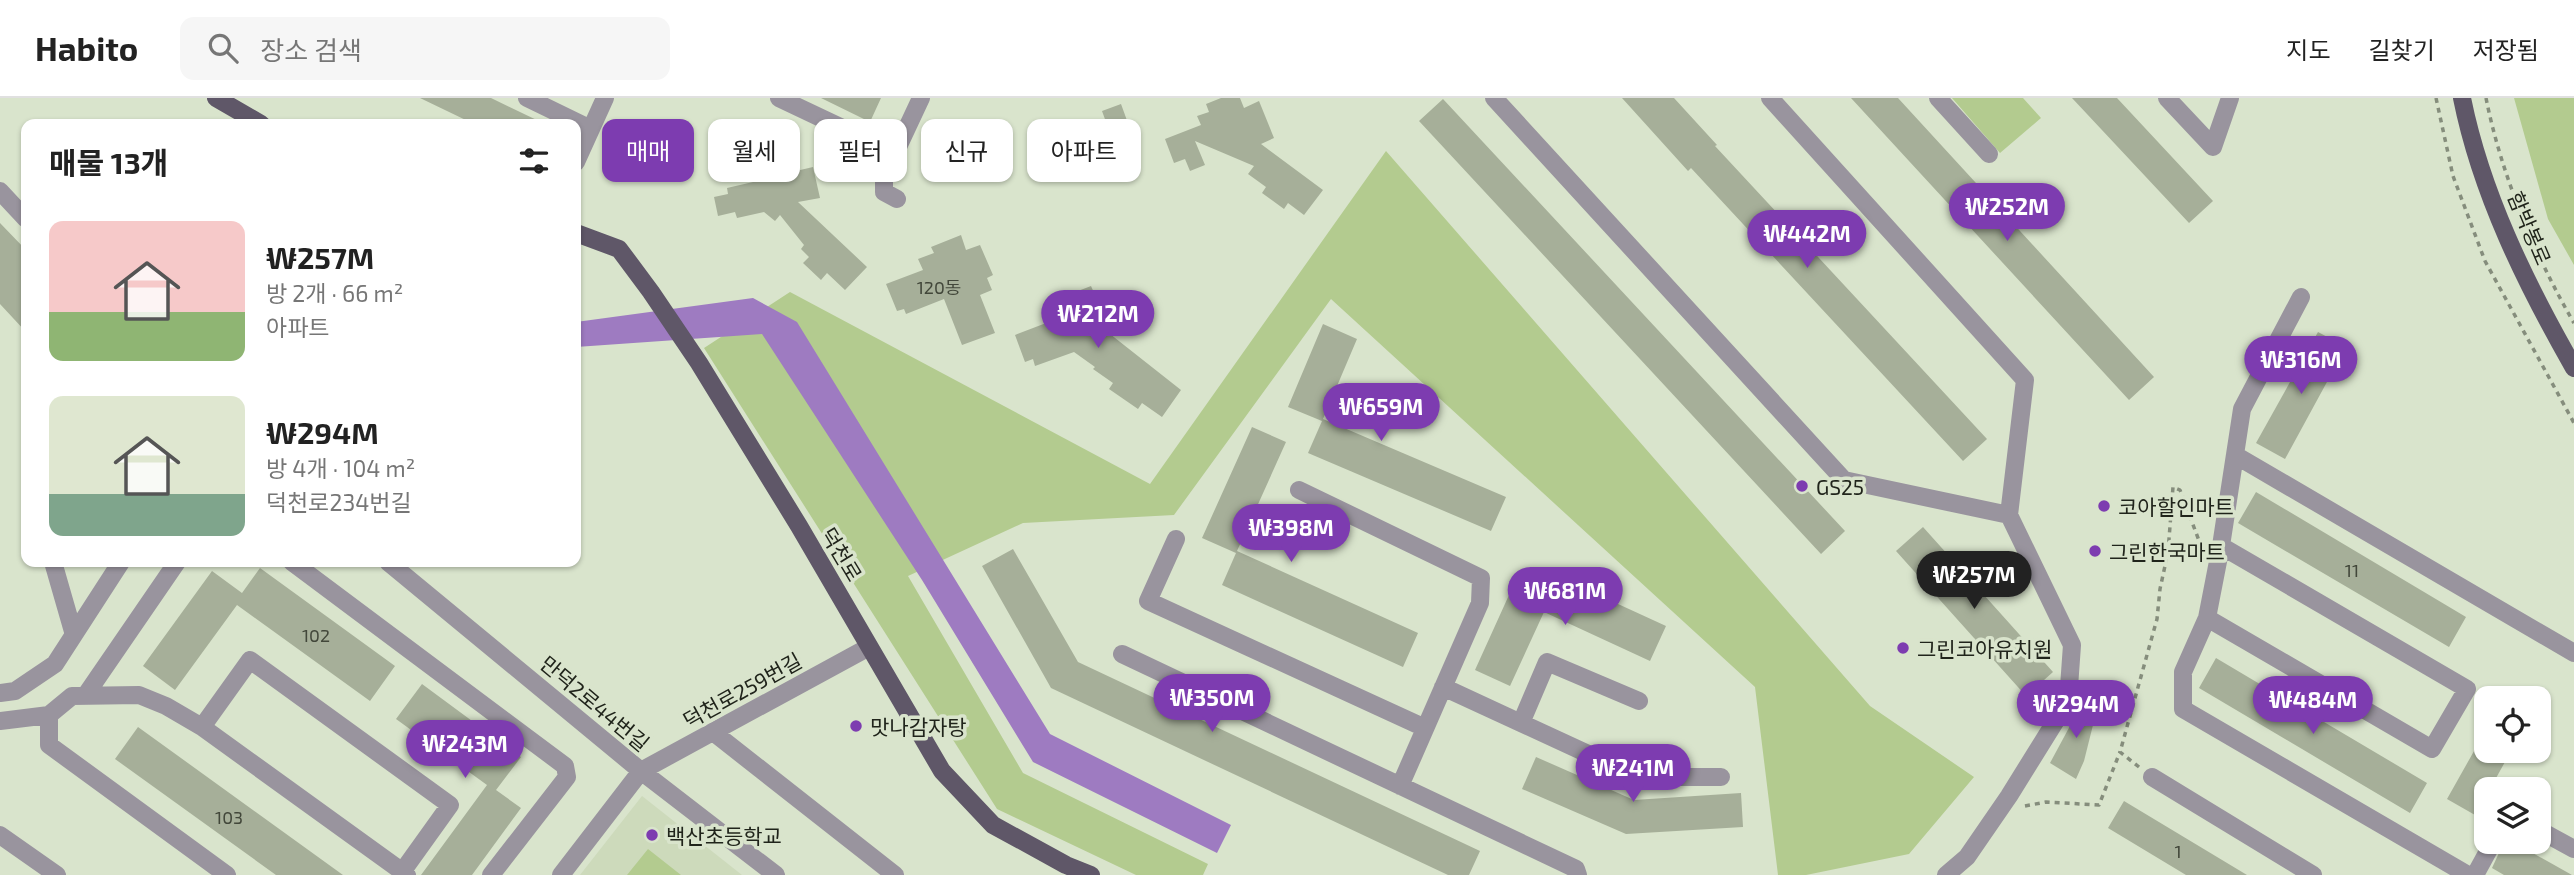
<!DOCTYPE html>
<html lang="ko">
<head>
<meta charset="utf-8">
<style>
  body { margin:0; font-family:"Exo 2","Noto Sans KR",sans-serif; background:#f6f6f6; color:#222; height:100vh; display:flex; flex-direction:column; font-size:26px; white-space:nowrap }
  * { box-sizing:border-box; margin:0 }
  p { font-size:23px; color:#767676 }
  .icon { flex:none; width:38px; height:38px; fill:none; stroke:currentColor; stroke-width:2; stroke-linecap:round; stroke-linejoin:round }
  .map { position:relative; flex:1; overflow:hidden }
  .drawer { position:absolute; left:21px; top:21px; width:560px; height:448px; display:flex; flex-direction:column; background:#fff; border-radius:14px; box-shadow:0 2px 5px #0004 }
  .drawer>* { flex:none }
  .top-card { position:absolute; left:602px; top:21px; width:665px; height:63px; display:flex; gap:14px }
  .buttons { position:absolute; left:2474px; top:588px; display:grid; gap:14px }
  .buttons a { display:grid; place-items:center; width:77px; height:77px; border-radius:14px; background:#fff; box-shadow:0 2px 5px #0004; font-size:35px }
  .price { position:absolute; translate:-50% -60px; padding:0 16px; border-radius:24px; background:#7d3cb0; color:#fff; font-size:23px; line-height:46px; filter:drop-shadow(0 2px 4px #0008) }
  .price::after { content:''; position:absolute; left:50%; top:42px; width:21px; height:16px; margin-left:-10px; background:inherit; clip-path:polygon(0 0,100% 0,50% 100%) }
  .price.selected { background:#222; color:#fff }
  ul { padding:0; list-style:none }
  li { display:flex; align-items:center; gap:21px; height:175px; padding:0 28px }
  li span { display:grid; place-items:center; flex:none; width:196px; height:140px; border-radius:14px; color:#555 }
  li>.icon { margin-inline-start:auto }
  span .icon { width:84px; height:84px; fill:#fffc; stroke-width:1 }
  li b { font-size:30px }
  h2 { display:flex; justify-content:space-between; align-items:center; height:84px; padding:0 28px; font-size:30px }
  .tag { padding:0 24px; border-radius:14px; background:#fff; box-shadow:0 2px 5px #0004; font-size:24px; line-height:63px }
  .tag.selected { background:#7d3cb0; color:#fff }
  header { display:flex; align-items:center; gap:42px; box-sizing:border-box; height:98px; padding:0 35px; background:#fff; border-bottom:2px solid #e0e0e0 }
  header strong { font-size:33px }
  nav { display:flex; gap:38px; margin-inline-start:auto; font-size:24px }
  .search { width:490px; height:63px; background:#f6f6f6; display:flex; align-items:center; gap:18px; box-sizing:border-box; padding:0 24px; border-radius:14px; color:#767676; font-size:26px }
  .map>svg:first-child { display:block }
  .built { fill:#cddabb }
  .green { fill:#b3cb8f }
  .water { fill:#9e7bc1 }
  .building { fill:#a6af99 }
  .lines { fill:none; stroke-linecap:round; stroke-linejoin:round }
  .path { stroke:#858d7c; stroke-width:3.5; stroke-dasharray:5 5; stroke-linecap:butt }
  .minor { stroke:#99949e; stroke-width:18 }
  .major { stroke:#5f5768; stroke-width:18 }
  .poi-dot { fill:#7d3cb0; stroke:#d9e4cc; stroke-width:2.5 }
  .labels { text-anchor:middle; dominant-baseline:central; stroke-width:7; stroke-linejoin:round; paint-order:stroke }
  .number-label { font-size:18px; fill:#42473a }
  .street-label { font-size:21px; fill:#20241b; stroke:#d9e4cc }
  .poi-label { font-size:21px; fill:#20241b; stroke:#d9e4cc; text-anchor:start }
</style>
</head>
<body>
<header>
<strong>Habito</strong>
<div class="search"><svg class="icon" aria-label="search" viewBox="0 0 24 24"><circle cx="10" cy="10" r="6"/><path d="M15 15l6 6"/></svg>장소 검색</div>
<nav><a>지도</a><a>길찾기</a><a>저장됨</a></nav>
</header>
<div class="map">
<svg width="2574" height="777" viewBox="0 0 2574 777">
  <rect width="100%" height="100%" fill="#d9e4cc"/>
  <!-- built -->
  <path class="built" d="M642 698 742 777H580Z"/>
  <!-- green -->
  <path class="green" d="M1952 0H2023L2041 20 2000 55Z
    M2514 0H2574V167L2548 121Z
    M1386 53 1870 608 1974 679 1909 756 1806 777H1778L1755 589 1331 201 1174 417 1023 425 908 478 1023 675 1208 766 1203 777H1136L997 711 704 250 790 194 1150 386Z
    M648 751 681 777H627Z"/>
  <!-- water -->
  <path class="water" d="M753 200 797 224 1050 636 1231 727 1217 755 1033 664 922 482 762 236 576 249V224Z"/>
  <!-- building -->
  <path class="building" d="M420 0H491L545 26H474Z
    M821 0H881L870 24Z
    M1221 0H1240L1244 10 1259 3 1274 40 1261 46 1323 92 1304 117 1288 105 1284 111 1262 95 1266 89 1248 76 1254 68 1195 43 1205 67 1190 73 1185 61 1174 65 1165 41 1201 27 1197 18 1209 14 1206 6Z
    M1622 0H1674L1717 47 1715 48 1987 341 1963 363 1691 70 1688 73Z
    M1851 0H1898L2154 279 2129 302Z
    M2072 0H2117L2213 103 2189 125Z
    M1443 1 1845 433 1821 456 1419 23Z
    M1121 6 1129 28 1110 35 1102 13Z
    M793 55 796 73 813 69 820 100 798 104 867 169 845 192 827 175 821 182 803 165 809 159 801 151 804 147 780 117 775 123 764 114 737 120 735 114 718 118 714 99 728 96 727 90 753 84 751 74 761 72 759 62Z
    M0 125 26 152V234L0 206Z
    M961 137 966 152 980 147 993 177 987 180 992 192 980 197 995 235 962 247 944 201 906 216 904 211 897 213 886 186 923 172 918 161 934 155 931 149Z
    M1091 188 1098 204 1112 199 1124 231 1110 236 1181 292 1162 319 1142 305 1138 311 1109 291 1113 285 1093 271 1095 269 1074 254 1035 268 1033 261 1025 264 1015 237 1054 222 1051 213 1063 208 1060 200Z
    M1323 226 1357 241 1323 321 1506 399 1491 433 1308 355 1322 323 1288 309Z
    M2318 234 2346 249 2285 361 2256 345Z
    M1252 329 1286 344 1237 453 1418 535 1403 569 1222 487 1236 455 1202 440Z
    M2256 394 2466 519 2449 549 2238 425Z
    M1923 429 2053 574 2026 598 1896 453Z
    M1013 451 1078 564 1480 753 1469 777H1448L1051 590 982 468Z
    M260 470 395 568 370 603 237 507 175 592 143 568 212 473 242 495Z
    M1557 478 1666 528 1650 563 1544 514 1510 588 1475 572 1509 497 1541 512Z
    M2216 560 2427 685 2410 715 2199 590Z
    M422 586 521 659 496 692 521 710 472 777H421L487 687 396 621Z
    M2091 589 2095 619 2084 663 2076 681 2050 665Z
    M138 629 343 777H276L115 661Z
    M2487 630V653H2511L2490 691H2487V696L2475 717 2447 701Z
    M1536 659 1634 702 1741 695 1743 729 1626 736 1522 691Z
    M2124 703 2247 777H2186L2108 730Z
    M2504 744H2513L2572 777H2504L2492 770Z"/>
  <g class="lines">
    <!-- path -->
    <path class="path" d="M2436 0 2453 78 2485 163 2574 325
      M2486 0C2501 76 2535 158 2574 225
      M2139 669 2120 654 2157 521 2160 491 2168 454 2173 389 2180 392 2201 448
      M2025 708 2046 704 2099 707 2120 654"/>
    <!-- minor -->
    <path class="minor" d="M527 0 591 31
      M779 0 895 55
      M1494 0 1844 382 2009 417
      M1770 0 2025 282 2009 417 2072 547 2068 603 2009 698 1967 759 1946 777
      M1938 0 1989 56
      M2167 0 2213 49 2230 0
      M576 64 605 0
      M0 93 26 121
      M897 101 884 94V79L921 0
      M2301 199 2242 311 2221 448 2207 520 2183 574V611L2468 777
      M2235 357 2574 555
      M1299 392 1481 480 1480 505 1400 688
      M1176 441 1148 503 1425 630
      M53 464 74 537
      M292 464 565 668 567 679 491 777
      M388 464 641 673 776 777
      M2207 520 2432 651 2467 591 2221 448
      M1122 556 1576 771 1578 777
      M1443 589 1638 679H1721
      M0 595 15 593 55 566 121 464
      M85 598 177 464
      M49 617 72 598 139 597 166 608 202 629 407 777
      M0 623 49 617V647L227 777
      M1521 625 1547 564 1639 603
      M202 629 250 562 450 707 402 774
      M713 634 895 777
      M2152 679 2313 777
      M2539 732 2574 751
      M0 737 57 777
      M561 777 641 673 869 549
      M2475 777 2493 744"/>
    <!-- major -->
    <path class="major" d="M216 0 261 26
      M2462 0C2481 95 2526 186 2574 270
      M576 135 619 151 651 194 699 265 799 428 942 673 993 727 1066 767 1091 777"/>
  </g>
  <!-- markers -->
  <g class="poi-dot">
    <circle cx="1802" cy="388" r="7"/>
    <circle cx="2104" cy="408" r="7"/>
    <circle cx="2095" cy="453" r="7"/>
    <circle cx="1903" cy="550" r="7"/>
    <circle cx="856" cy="628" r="7"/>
    <circle cx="652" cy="737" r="7"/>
  </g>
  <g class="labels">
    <!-- number labels -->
    <g class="number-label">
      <text x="939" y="189">120동</text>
      <text x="2352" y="472">11</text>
      <text x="316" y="537">102</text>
      <text x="229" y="719">103</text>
      <text x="2178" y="753">1</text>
    </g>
    <!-- street labels -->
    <g class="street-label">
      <text transform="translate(2530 130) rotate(67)">함박봉로</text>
      <text transform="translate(842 456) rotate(59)">덕천로</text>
      <text transform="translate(742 592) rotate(-29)">덕천로259번길</text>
      <text transform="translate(595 605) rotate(40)">만덕2로44번길</text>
    </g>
    <!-- poi labels -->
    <g class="poi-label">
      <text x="1816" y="388">GS25</text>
      <text x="2118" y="408">코아할인마트</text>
      <text x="2109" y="453">그린한국마트</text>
      <text x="1917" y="550">그린코아유치원</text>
      <text x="870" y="628">맛나감자탕</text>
      <text x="666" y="737">백산초등학교</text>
    </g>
  </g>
</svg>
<div class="buttons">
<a><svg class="icon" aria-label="locate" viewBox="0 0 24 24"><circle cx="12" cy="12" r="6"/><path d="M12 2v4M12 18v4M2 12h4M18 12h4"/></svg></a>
<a><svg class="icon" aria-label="layers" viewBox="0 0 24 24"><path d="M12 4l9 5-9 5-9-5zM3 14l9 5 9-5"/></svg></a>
</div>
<b class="price" style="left:2007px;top:145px">₩252M</b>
<b class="price" style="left:1807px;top:172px">₩442M</b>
<b class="price" style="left:1098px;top:252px">₩212M</b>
<b class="price" style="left:2301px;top:298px">₩316M</b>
<b class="price" style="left:1381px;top:345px">₩659M</b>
<b class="price" style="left:1291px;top:466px">₩398M</b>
<b class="price selected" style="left:1974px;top:513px">₩257M</b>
<b class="price" style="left:1565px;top:529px">₩681M</b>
<b class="price" style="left:1212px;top:636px">₩350M</b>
<b class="price" style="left:2313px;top:638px">₩484M</b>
<b class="price" style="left:2076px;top:642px">₩294M</b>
<b class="price" style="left:465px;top:682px">₩243M</b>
<b class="price" style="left:1633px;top:706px">₩241M</b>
<div class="top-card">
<a class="tag selected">매매</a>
<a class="tag">월세</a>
<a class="tag">필터</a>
<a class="tag">신규</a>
<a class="tag">아파트</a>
</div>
<section class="drawer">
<h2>매물 13개<svg class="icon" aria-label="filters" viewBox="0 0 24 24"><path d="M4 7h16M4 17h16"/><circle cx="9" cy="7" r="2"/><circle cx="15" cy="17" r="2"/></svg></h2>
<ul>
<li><span style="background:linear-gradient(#f6c9c9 65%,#8fb573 0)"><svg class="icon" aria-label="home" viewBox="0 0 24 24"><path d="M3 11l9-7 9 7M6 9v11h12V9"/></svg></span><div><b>₩257M</b><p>방 2개 · 66 m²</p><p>아파트</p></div></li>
<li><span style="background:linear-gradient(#dfe7d0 70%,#7fa58c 0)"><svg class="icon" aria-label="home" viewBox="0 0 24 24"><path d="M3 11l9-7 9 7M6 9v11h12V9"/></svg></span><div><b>₩294M</b><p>방 4개 · 104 m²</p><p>덕천로234번길</p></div></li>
</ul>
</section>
</div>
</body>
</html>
